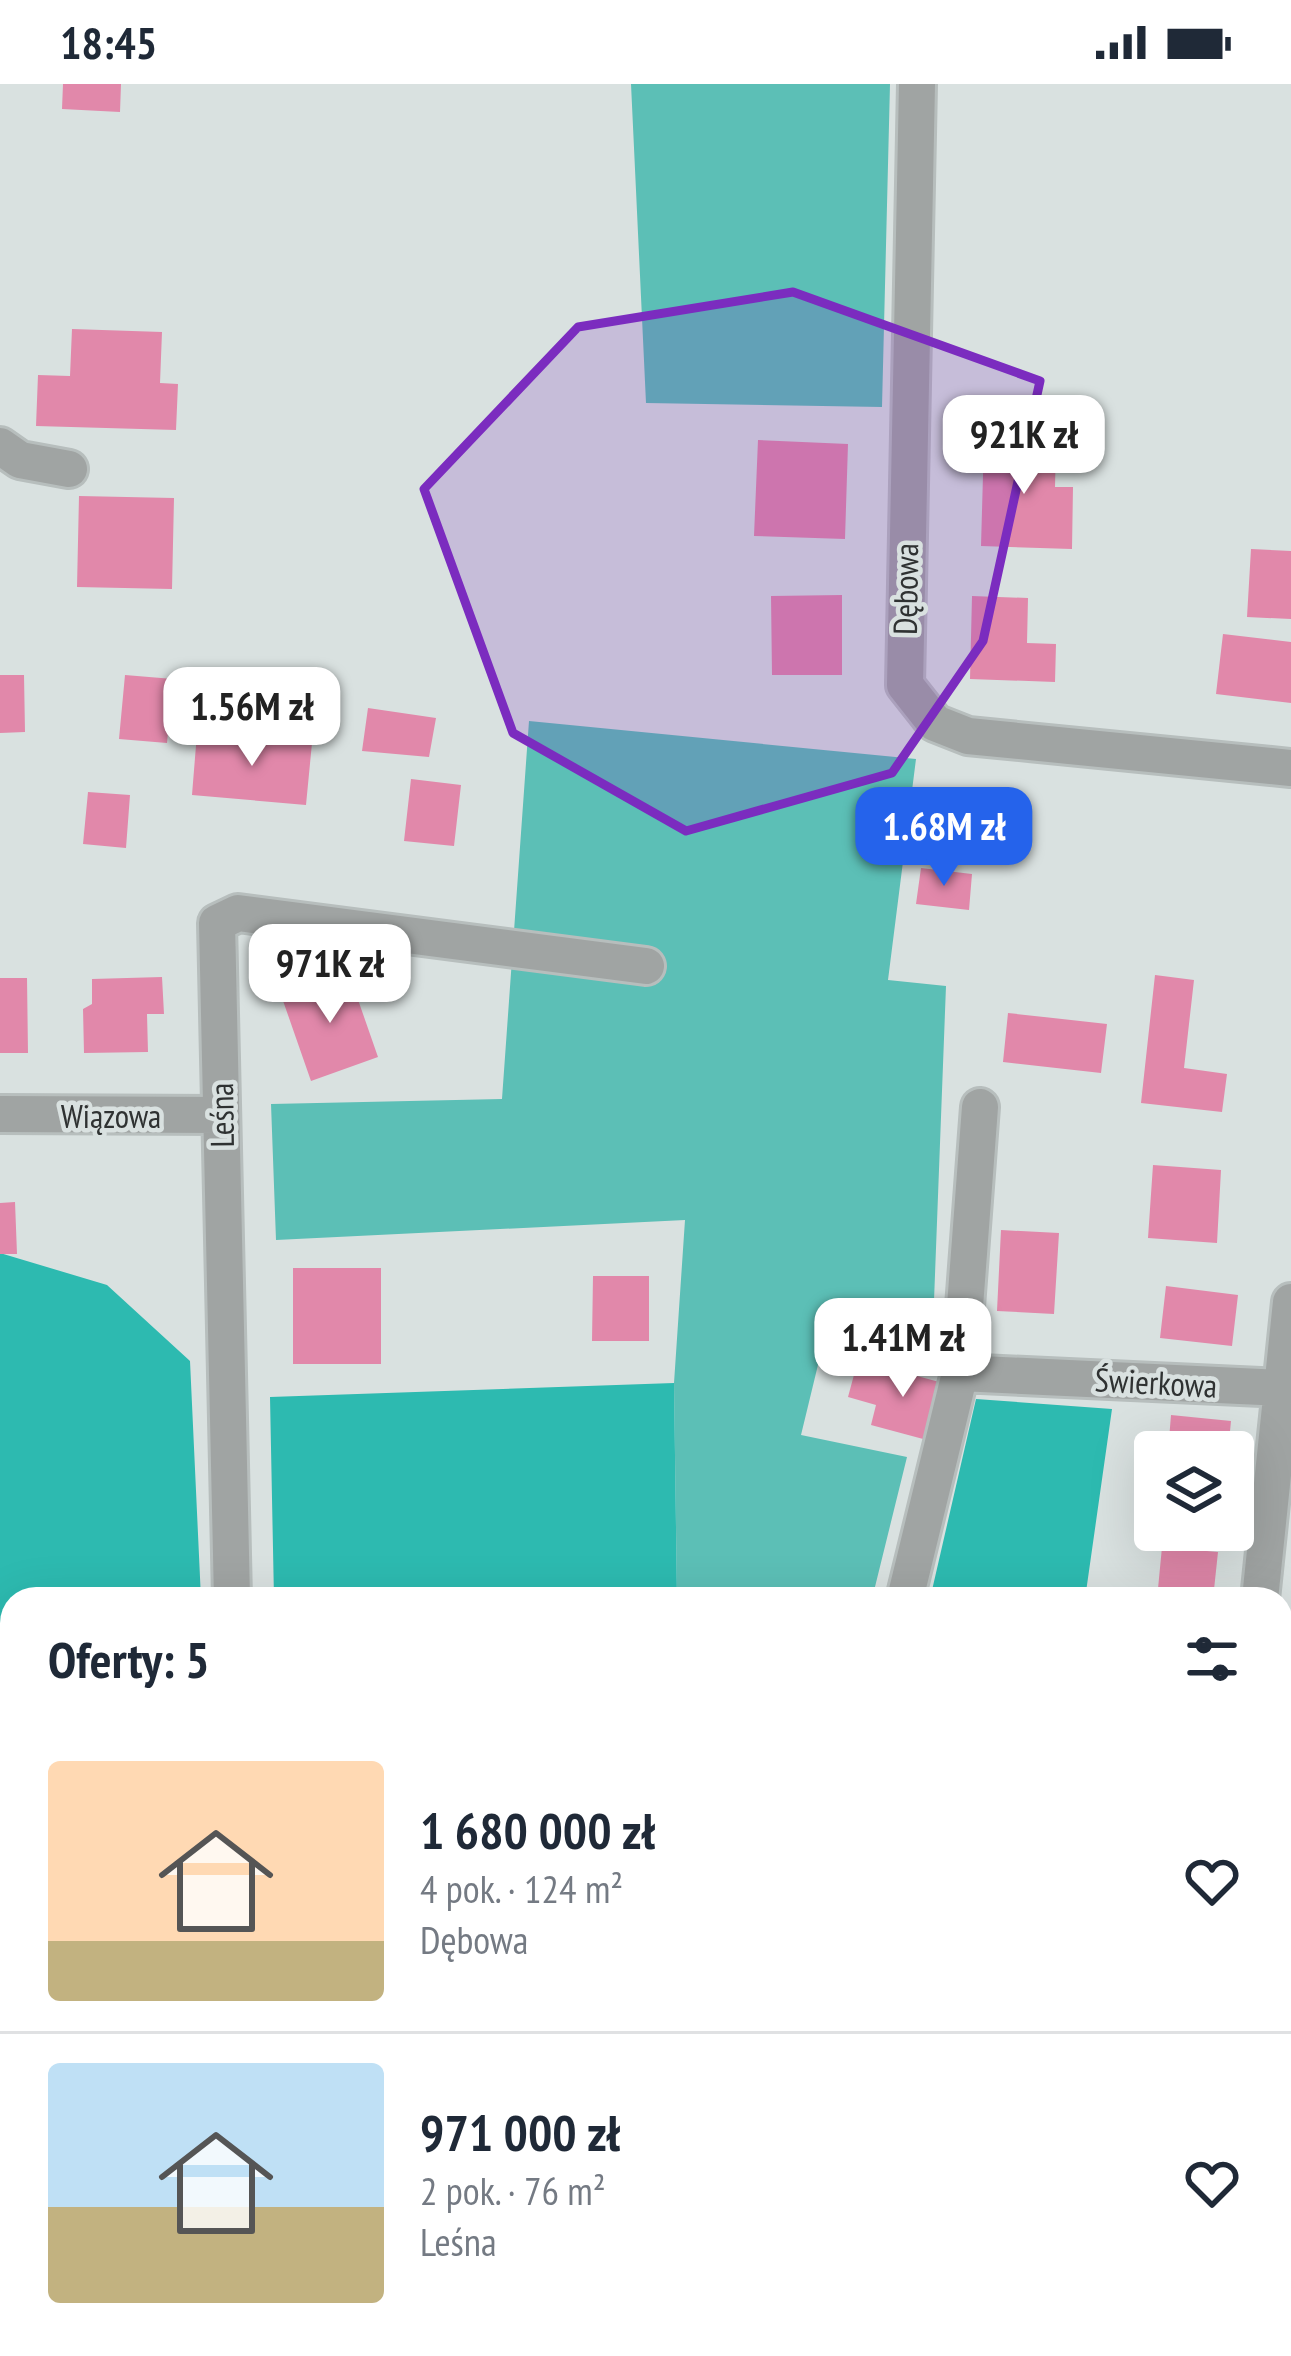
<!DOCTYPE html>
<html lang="pl">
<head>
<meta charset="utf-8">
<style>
  body { margin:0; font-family:"PT Sans Narrow",sans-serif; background:#f2f2f3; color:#1f2937; height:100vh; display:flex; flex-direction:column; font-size:45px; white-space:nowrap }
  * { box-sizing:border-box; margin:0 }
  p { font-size:39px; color:#747a83 }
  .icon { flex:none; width:66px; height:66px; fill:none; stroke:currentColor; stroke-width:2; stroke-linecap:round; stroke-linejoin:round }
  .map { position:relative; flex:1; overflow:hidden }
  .sheet { position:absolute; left:0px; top:1503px; width:1293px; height:771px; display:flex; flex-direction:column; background:#fff; border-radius:36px 36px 0 0; box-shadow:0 12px 48px #0002 }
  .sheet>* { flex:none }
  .controls { position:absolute; left:1134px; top:1347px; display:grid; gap:24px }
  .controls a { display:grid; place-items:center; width:120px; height:120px; border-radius:12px; background:#fff; box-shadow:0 12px 48px #0002; font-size:60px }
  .price { position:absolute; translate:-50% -102px; padding:0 27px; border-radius:24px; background:#fff; color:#222; font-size:39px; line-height:78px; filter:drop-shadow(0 3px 6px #0008) }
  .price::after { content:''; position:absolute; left:50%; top:72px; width:36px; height:27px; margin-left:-18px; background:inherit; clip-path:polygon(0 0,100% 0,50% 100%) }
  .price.on { background:#2563eb; color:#fff }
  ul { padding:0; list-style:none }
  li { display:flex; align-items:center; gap:36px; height:300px; padding:0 48px }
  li+li { border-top:3px solid #e0e1e3 }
  li span { display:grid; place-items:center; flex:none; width:336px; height:240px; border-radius:12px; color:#555 }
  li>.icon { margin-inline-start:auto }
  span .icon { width:144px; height:144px; fill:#fffc; stroke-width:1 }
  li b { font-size:51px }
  h2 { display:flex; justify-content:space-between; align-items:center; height:144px; padding:0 48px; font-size:51px }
  .status { display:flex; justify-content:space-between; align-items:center; height:84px; padding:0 60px; background:#fff; direction:ltr }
  .status svg { height:33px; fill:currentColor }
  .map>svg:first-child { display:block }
  .green { fill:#5cbfb6 }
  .forest { fill:#2dbab0 }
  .building { fill:#e188aa }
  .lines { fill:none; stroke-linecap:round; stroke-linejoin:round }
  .minor-casing { stroke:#b7bebd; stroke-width:42 }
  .minor { stroke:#a0a4a3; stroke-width:36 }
  .marked { fill:#7b2cbf; fill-opacity:0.2; stroke:#7b2cbf; stroke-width:9; stroke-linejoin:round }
  .labels { text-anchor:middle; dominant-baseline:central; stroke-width:9; stroke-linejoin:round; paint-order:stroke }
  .street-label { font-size:33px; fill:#2f3232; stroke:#d9e1e0 }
</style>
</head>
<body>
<div class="status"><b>18:45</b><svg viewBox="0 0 49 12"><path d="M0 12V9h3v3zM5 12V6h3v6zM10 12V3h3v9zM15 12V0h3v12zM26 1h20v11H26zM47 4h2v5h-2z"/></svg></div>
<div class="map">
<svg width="1291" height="2272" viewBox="0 0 1291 2272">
  <rect width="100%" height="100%" fill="#d9e1e0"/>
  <!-- green -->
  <path class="green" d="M631 0H890L882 323 646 319Z
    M529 637 916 675 888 896 946 902 933 1243 832 1223 801 1351 907 1373 872 1515H677L674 1299 685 1136 276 1156 271 1020 502 1015Z
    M0 1875H12V1968H0Z
    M0 2009H12V2262H220L218 2272H12C0 2213 0 2077 0 2009Z"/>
  <!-- forest -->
  <path class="forest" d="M0 1169 107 1201 190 1277 201 1515H12V1875H0Z
    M674 1299 677 1515H274L270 1313Z
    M976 1315 1112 1325 1085 1515H930Z
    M292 2262H684L685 2272H292Z"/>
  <!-- building -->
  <path class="building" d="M63 0H121L120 28 62 25Z
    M72 245 162 248 160 299 178 300 176 346 36 342 38 291 70 292Z
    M758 356 848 360 845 455 754 452Z
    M984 356 1056 358 1055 403H1073L1072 465 981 462Z
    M79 412 174 414 172 505 77 503Z
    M1251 465 1291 467V535L1247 533Z
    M842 511V591H772L771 512Z
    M972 512 1028 514 1027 559 1056 560 1055 598 970 595Z
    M1223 550 1291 558V619L1216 610Z
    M0 591H24L25 648 0 649Z
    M125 591 173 595 167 659 119 655Z
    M368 624 436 634 429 673 362 667Z
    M197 649 312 659 306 721 192 711Z
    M411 695 461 701 454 762 404 757Z
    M88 708 130 711 126 764 83 760Z
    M921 784 972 790 969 826 916 820Z
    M348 887 378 973 311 997 281 911Z
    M1155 891 1194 896 1184 984 1227 990 1222 1028 1141 1019Z
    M162 893 164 930H147L148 968 84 969 83 925 92 920V895Z
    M0 894H27L28 969H0Z
    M1008 929 1107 940 1101 989 1003 978Z
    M1153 1081 1221 1086 1217 1159 1148 1154Z
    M15 1118 17 1170H0V1119Z
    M1001 1146 1059 1149 1054 1230 997 1227Z
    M293 1184H381V1280H293Z
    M593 1192H649V1257H592Z
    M1166 1202 1238 1211 1232 1262 1160 1254Z
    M858 1276 954 1302 938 1359 871 1341 876 1321 848 1313Z
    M1171 1331 1231 1337 1228 1368H1168Z
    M1162 1463 1218 1468 1213 1515H1157Z
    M1281 2133 1291 2135V2246L1281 2244Z"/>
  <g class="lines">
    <defs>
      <path id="minor" d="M917 0 905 601 935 639 968 652 1291 684
        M0 362 20 376 69 385
        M0 1030 221 1031
        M960 1289 1281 1304
        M232 1515 217 839 238 829 646 882
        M905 1515 960 1289 980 1023
        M1260 1515 1291 1218
        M0 1982H12
        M248 2262 249 2272
        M835 2272 836 2262
        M1185 2272 1186 2262"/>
    </defs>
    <!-- minor casing -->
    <use href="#minor" class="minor-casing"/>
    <!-- minor -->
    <use href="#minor" class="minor"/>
  </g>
  <!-- marked area -->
  <path class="marked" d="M793 208 1040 297 983 557 892 689 686 747 513 649 424 405 578 243Z"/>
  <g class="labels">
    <!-- street labels -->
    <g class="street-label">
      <text transform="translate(905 505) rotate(-89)">Dębowa</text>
      <text x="111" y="1031">Wiązowa</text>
      <text transform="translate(221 1031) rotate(-91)">Leśna</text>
      <text transform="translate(1156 1298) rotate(3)">Świerkowa</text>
    </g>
  </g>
</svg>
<div class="controls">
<a><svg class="icon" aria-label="layers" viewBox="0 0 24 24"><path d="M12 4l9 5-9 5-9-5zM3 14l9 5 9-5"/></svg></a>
</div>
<b class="price" style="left:1024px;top:413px">921K zł</b>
<b class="price" style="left:252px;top:685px">1.56M zł</b>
<b class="price on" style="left:944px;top:805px">1.68M zł</b>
<b class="price" style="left:330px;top:942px">971K zł</b>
<b class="price" style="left:903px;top:1316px">1.41M zł</b>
<section class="sheet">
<h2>Oferty: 5<svg class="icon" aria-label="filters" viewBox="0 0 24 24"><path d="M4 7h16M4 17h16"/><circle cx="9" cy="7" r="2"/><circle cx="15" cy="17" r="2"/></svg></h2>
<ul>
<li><span style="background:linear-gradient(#ffd9b3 75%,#c2b280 0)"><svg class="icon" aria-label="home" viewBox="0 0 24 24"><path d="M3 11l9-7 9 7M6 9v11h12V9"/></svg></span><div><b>1 680 000 zł</b><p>4 pok. · 124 m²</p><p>Dębowa</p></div><svg class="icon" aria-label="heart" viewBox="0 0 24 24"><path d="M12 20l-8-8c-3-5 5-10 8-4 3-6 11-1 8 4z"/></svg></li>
<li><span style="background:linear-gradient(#bfe0f5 60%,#c2b280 0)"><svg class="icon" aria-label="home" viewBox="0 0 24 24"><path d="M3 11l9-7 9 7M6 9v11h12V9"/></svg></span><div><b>971 000 zł</b><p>2 pok. · 76 m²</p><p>Leśna</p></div><svg class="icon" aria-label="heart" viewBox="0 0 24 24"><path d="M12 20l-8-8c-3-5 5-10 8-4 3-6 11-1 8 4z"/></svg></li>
</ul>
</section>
</div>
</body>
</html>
